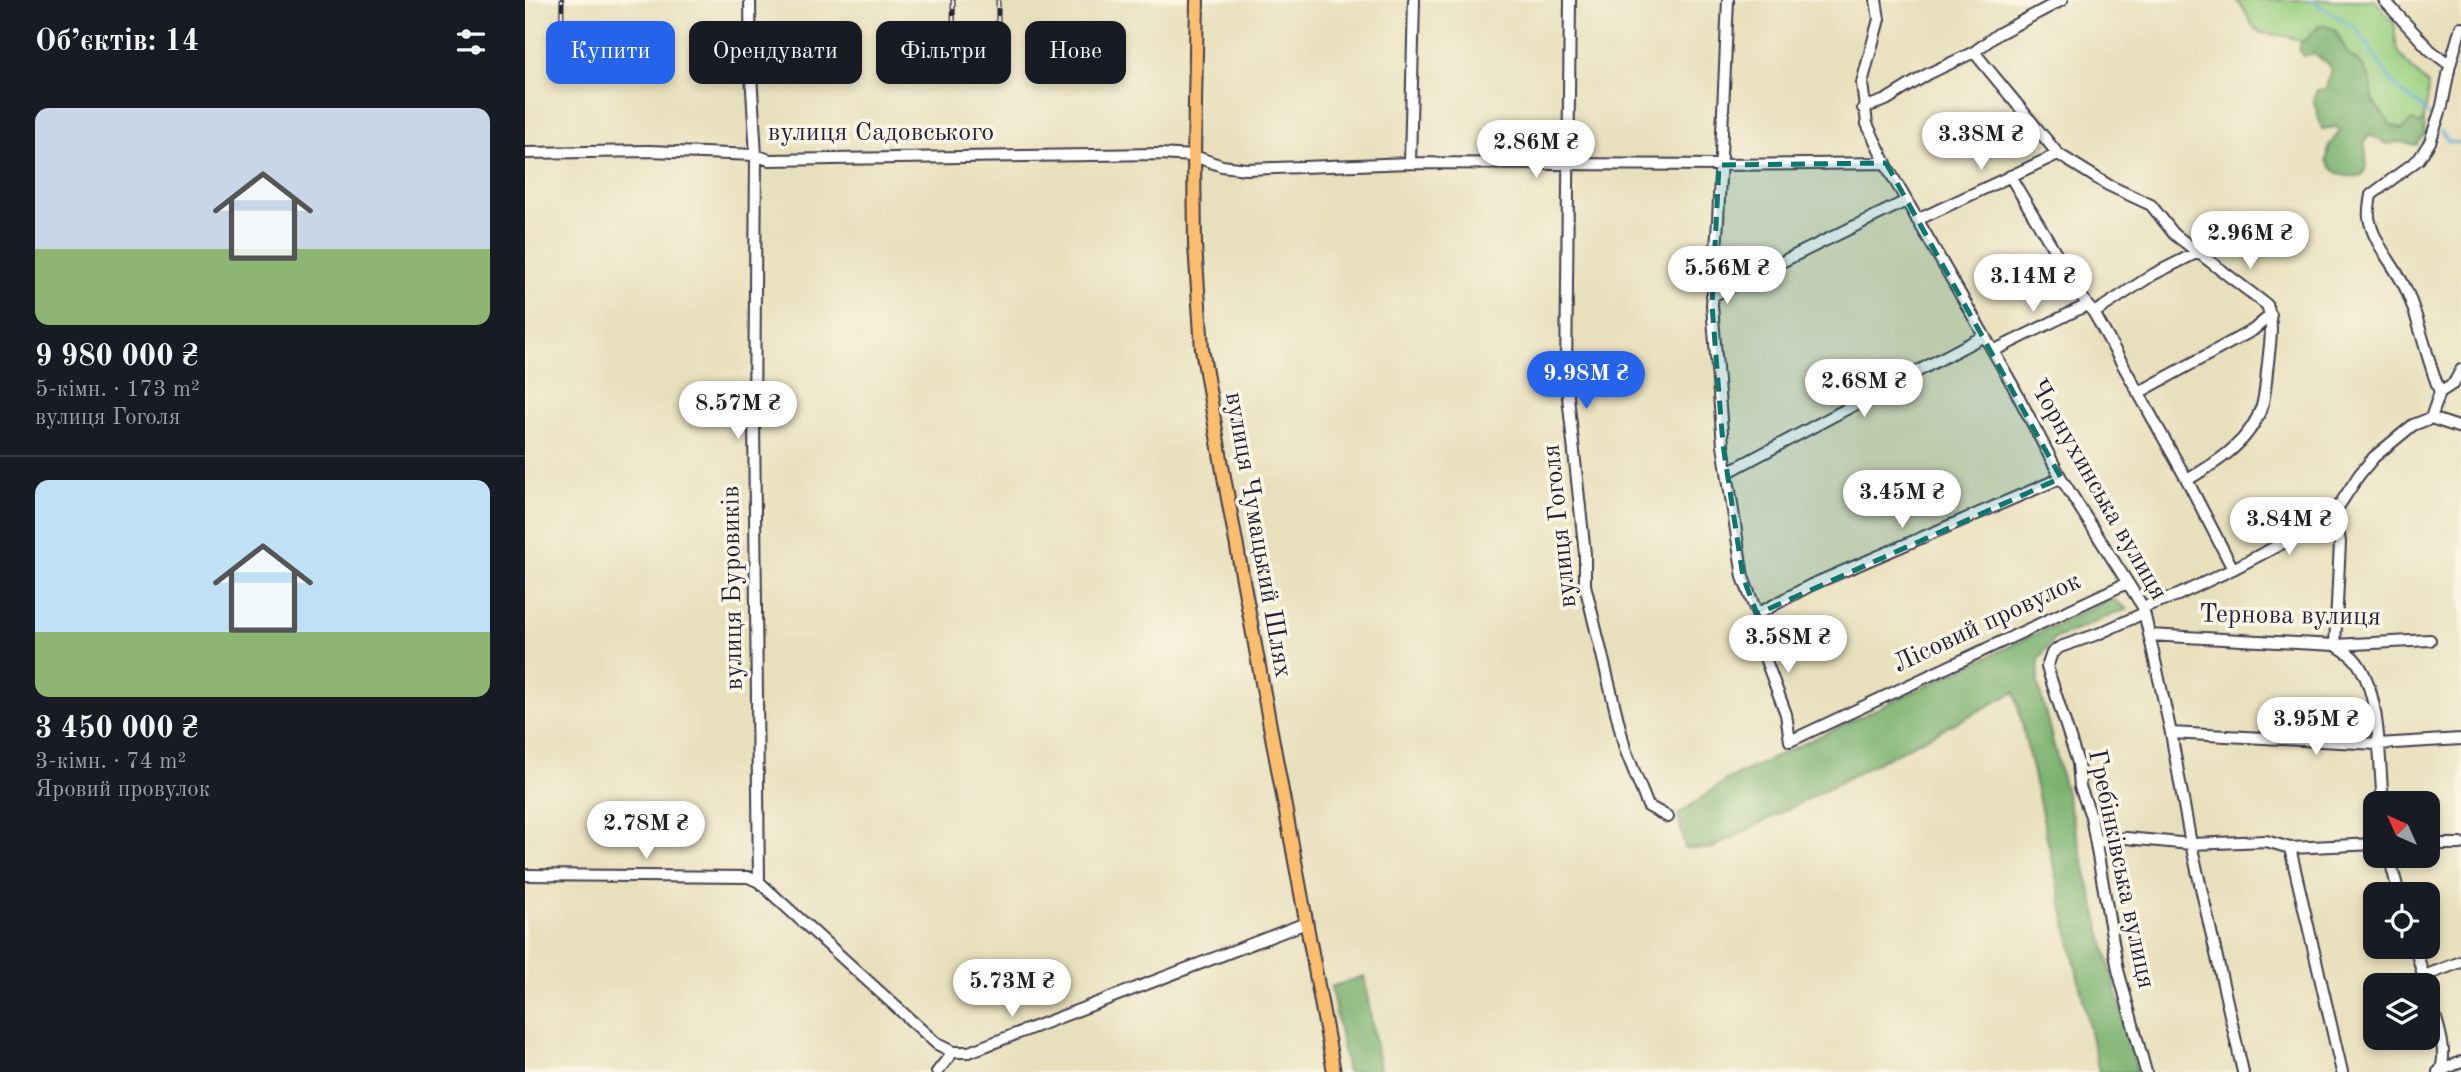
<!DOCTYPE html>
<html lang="uk">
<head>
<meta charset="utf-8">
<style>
  body { margin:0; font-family:"Old Standard TT",serif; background:#20242c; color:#f1f3f6; height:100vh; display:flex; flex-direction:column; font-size:26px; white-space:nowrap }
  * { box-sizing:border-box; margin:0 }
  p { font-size:23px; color:#9ea1a6 }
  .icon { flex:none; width:38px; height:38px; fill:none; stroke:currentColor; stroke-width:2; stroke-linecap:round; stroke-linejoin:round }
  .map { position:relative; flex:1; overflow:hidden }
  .drawer { display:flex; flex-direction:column; background:#171b24; width:525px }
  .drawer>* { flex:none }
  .guide { position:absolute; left:21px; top:21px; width:665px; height:63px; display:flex; gap:14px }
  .needle { width:46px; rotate:315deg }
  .fabs { position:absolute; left:1838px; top:791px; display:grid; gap:14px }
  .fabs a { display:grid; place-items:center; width:77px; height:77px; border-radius:14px; background:#171b24; box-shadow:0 4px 10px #0003; font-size:35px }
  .price { position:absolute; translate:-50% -60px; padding:0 16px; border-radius:24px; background:#fff; color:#222; font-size:23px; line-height:46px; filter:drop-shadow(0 2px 4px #0008) }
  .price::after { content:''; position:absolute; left:50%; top:42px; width:21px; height:16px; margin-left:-10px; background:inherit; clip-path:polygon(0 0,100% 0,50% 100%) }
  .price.on { background:#2563eb; color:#fff }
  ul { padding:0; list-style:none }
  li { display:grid; align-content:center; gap:14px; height:371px; padding:0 35px }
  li+li { border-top:2px solid #363941 }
  li span { display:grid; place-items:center; height:217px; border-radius:14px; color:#555 }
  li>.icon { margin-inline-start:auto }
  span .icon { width:126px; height:126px; fill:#fffc; stroke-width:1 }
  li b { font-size:30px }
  h2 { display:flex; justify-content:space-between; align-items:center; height:84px; padding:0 35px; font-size:30px }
  .tag { padding:0 24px; border-radius:14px; background:#171b24; box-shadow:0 4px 10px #0003; font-size:24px; line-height:63px }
  .tag.on { background:#2563eb; color:#fff }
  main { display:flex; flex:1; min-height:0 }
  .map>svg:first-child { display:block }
  .green { fill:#9ad081; stroke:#5e795e; stroke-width:2 }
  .forest { fill:#7bb26f; stroke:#4e6a55; stroke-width:2 }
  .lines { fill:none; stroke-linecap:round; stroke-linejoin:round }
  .stream { stroke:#62adda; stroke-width:2.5 }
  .minor-casing { stroke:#403e4e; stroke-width:14 }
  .major-casing { stroke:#403e4e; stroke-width:16 }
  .minor { stroke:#fff; stroke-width:10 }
  .major { stroke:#fbbe6e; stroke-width:12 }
  .rail-casing { stroke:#22223b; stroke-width:5 }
  .rail { stroke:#fcf5e5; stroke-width:2.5; stroke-dasharray:8; stroke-linecap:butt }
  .marked { fill:#0f766e; fill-opacity:0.2; stroke:#0f766e; stroke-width:5; stroke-dasharray:14 9; stroke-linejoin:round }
  .labels { text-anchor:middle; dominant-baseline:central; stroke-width:7; stroke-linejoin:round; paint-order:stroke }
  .street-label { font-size:26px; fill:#22223b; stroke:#fcf5e5 }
</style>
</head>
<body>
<main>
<section class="drawer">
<h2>Об’єктів: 14<svg class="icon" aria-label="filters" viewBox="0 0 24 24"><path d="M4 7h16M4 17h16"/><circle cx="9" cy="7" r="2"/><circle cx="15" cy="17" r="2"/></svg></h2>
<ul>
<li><span style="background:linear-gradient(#c9d6e8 65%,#8fb573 0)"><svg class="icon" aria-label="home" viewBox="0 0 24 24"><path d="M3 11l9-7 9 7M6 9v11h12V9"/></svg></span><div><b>9 980 000 ₴</b><p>5-кімн. · 173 m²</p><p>вулиця Гоголя</p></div></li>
<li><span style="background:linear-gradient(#bfe0f5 70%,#8fb573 0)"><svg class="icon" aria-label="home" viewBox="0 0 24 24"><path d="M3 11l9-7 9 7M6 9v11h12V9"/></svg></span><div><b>3 450 000 ₴</b><p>3-кімн. · 74 m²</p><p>Яровий провулок</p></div></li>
</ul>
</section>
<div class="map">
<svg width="1936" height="1072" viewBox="0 0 1936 1072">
  <rect width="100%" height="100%" fill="#fcf5e5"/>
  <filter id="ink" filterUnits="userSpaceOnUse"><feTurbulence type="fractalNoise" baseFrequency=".0143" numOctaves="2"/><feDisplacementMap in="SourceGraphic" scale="14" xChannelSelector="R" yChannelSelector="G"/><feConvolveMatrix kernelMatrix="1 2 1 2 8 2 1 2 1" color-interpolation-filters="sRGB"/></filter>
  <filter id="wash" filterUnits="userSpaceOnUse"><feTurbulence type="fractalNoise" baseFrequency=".00686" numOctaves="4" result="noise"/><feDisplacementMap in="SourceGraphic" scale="28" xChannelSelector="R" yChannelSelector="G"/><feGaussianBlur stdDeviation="1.57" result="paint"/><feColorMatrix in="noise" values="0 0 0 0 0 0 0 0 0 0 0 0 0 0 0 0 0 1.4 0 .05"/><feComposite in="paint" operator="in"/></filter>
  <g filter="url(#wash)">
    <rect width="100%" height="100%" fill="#e8e0bc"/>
    <!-- green -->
    <path class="green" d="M1711 0H1850L1870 26C1868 59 1885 63 1903 85L1902 104 1897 124 1874 129 1866 125 1847 100 1846 82 1837 65 1823 54 1809 29 1793 26 1784 38 1776 42 1762 36 1737 33 1727 25 1719 9Z"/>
    <!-- forest -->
    <path class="forest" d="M1797 25 1809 29 1823 54 1837 65 1846 82 1848 100 1852 107 1866 125 1878 129 1887 120 1895 125 1899 119 1900 134 1892 145 1875 142 1862 144 1845 135 1839 142C1841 152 1844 166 1837 175 1821 179 1810 175 1802 161L1804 146 1815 131 1812 127 1797 129 1788 99 1792 90 1801 89 1806 69 1804 64 1789 54 1779 56 1774 50 1776 42C1786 39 1788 28 1797 25Z
      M1587 598 1602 609 1529 639 1514 659 1513 684 1612 1072H1574L1490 692 1185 849 1160 848 1153 815 1201 780Z
      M839 976 855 1072H822L806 987Z"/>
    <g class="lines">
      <!-- stream -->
      <path class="stream" d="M1786 0 1831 28 1872 89 1896 106 1906 118
        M1916 131 1924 142 1936 143"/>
    </g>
  </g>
  <g filter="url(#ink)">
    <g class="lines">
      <defs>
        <path id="minor" d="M225 0 226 74 231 155 229 421 234 882
          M1045 0 1041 378 1060 554V585L1100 749 1123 806 1143 817
          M1203 0 1193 221 1187 305 1198 445 1218 577 1232 614 1240 658 1261 714 1265 741 1602 583
          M1351 0 1354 19 1337 83 1342 124 1365 172 1487 384 1536 478 1618 607 1646 733 1666 844 1718 1072
          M1859 0 1905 50 1925 65
          M1449 52 1533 154 1583 185 1626 205 1649 234 1742 305C1749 324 1745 343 1743 363 1741 377 1741 392 1737 406 1725 442 1693 462 1662 480
          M1338 108 1361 100 1403 74 1449 52 1473 34 1537 0
          M0 153 124 151 231 155 244 160 634 154 669 156 697 166 721 169 885 163 1194 165 1361 163
          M885 163 889 0
          M1485 176 1562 305 1569 313 1662 480 1708 569
          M1392 220 1533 154
          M1187 296 1381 201
          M1569 313 1629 274 1673 252
          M1468 351 1562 305
          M1915 392 1929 383 1936 370
          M1613 393 1728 330 1746 315
          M1906 418 1936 428
          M1203 472 1459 336
          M1806 518 1813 530 1815 542 1810 645C1817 649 1826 654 1831 661 1856 692 1854 764 1858 803
          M1618 607 1653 595 1708 569 1806 518 1834 475 1849 457 1888 425 1906 418 1915 392C1902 360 1896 326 1883 294 1873 268 1848 245 1844 217 1843 210 1845 202 1846 195L1894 159 1905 142 1917 106 1925 65 1936 27
          M1619 613 1573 634 1535 647 1527 653 1522 667 1553 763 1555 787 1566 816 1593 970 1621 1072
          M1232 614 1286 585 1536 478
          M1624 635 1810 645 1905 640
          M1646 733 1853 744 1936 739
          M1572 842 1601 838 1666 844 1741 841 1765 848 1850 844
          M1902 844H1936
          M1765 848 1817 1072
          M1864 856 1874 894
          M0 875 223 877 234 882 412 1044 428 1052H444L781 923
          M1890 947 1901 985
          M1899 976 1936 962
          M1902 989C1908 1012 1925 1050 1915 1071
          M412 1072 428 1052
          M1913 1072 1936 1062"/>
        <path id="major" d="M672 0 669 156 670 245 677 349 699 477 809 1072"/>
      </defs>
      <!-- minor casing -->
      <use href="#minor" class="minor-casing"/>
      <!-- major casing -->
      <use href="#major" class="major-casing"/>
      <!-- minor -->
      <use href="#minor" class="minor"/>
      <!-- major -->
      <use href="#major" class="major"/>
      <defs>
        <path id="rail" d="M428 0 429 70
          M473 0V57
          M36 66 37 0"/>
      </defs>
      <!-- rail casing -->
      <use href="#rail" class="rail-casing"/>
      <!-- rail -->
      <use href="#rail" class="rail"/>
    </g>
  </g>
  <!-- marked area -->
  <path class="marked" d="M1361 163 1536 478 1232 614 1218 577 1198 445 1187 305 1194 165Z"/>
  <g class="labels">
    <!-- street labels -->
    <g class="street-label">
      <text x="356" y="133">вулиця Садовського</text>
      <text transform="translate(1573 490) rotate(60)">Чорнухинська вулиця</text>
      <text transform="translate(1035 526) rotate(-96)">вулиця Гоголя</text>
      <text transform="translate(733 535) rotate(80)">вулиця Чумацький Шлях</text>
      <text transform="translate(208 588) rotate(-91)">вулиця Буровиків</text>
      <text transform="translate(1765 616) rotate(1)">Тернова вулиця</text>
      <text transform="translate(1462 623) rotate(-25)">Лісовий провулок</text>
      <text transform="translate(1596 869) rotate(78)">Гребінківська вулиця</text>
    </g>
  </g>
</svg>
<div class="fabs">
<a><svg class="needle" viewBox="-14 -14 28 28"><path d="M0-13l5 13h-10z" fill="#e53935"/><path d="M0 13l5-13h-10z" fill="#9ea1a6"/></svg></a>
<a><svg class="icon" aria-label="locate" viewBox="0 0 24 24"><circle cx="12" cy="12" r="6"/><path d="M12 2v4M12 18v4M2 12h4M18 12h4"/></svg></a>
<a><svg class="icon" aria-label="layers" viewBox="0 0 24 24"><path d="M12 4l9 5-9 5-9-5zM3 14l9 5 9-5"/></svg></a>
</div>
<b class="price" style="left:1456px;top:172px">3.38M ₴</b>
<b class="price" style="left:1011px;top:180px">2.86M ₴</b>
<b class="price" style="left:1725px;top:271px">2.96M ₴</b>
<b class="price" style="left:1202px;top:306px">5.56M ₴</b>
<b class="price" style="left:1508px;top:314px">3.14M ₴</b>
<b class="price on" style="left:1061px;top:411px">9.98M ₴</b>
<b class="price" style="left:1339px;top:419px">2.68M ₴</b>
<b class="price" style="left:213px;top:441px">8.57M ₴</b>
<b class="price" style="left:1377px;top:530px">3.45M ₴</b>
<b class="price" style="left:1764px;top:557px">3.84M ₴</b>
<b class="price" style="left:1263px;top:675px">3.58M ₴</b>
<b class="price" style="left:1791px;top:757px">3.95M ₴</b>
<b class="price" style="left:121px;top:861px">2.78M ₴</b>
<b class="price" style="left:487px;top:1019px">5.73M ₴</b>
<div class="guide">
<a class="tag on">Купити</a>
<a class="tag">Орендувати</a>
<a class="tag">Фільтри</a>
<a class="tag">Нове</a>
</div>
</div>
</main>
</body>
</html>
